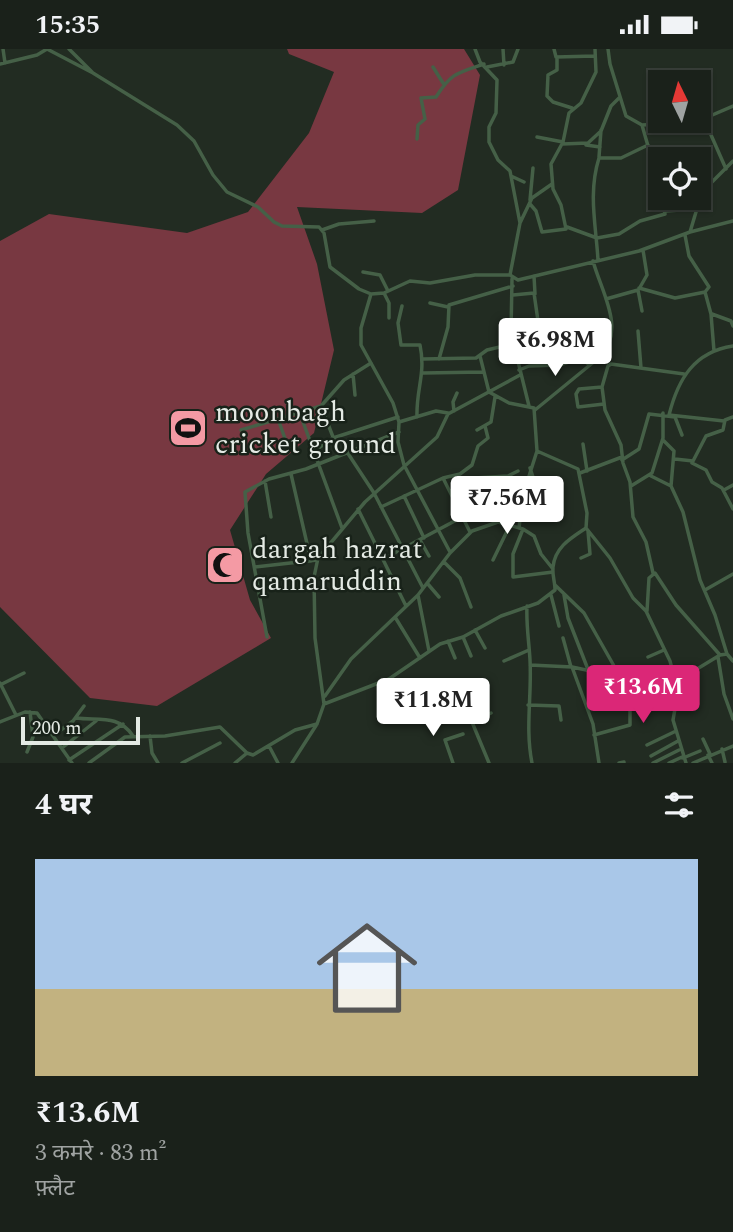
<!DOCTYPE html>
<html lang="hi">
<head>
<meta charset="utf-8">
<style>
  body { margin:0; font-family:Spectral,"Noto Sans Devanagari",serif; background:#272e27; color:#f1f3f6; height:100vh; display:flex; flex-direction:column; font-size:26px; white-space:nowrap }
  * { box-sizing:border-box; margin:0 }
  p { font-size:23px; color:#9fa3a2 }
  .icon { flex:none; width:38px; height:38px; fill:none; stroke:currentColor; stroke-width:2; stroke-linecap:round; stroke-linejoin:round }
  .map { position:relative; height:714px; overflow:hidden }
  .drawer { display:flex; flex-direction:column; background:#1a211a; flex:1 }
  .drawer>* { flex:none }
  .needle { width:46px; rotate:355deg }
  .fabs { position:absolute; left:648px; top:21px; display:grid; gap:14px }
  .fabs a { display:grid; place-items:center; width:63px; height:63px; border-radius:0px; background:#1a211a; box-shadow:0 2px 5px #0004,0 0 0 2px #383e39; font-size:35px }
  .scale { position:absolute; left:21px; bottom:18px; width:119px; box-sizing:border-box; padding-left:7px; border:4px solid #e4eae4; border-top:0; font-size:19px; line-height:24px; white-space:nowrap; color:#e4eae4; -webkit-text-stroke:5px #182219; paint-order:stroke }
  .price { position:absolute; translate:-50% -60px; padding:0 16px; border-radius:7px; background:#fff; color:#222; font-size:23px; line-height:46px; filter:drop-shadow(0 2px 4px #0008) }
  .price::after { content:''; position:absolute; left:50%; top:42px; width:21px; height:16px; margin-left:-10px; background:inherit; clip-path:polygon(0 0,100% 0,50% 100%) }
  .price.selected { background:#db2777; color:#fff }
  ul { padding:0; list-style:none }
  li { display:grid; align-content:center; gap:14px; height:371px; padding:0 35px }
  li span { display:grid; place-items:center; height:217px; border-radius:0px; color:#555 }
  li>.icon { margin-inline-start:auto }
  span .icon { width:126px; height:126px; fill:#fffc; stroke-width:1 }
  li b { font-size:30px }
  h2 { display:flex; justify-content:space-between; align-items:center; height:84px; padding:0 35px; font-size:30px }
  .status { display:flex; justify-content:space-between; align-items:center; height:49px; padding:0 35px; background:#1a211a; direction:ltr }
  .status svg { height:19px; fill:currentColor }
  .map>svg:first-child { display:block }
  .green { fill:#783841 }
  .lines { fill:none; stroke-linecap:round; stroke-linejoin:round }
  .minor { stroke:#456047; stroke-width:3.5 }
  .labels { text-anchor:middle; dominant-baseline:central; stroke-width:5; stroke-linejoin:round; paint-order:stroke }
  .poi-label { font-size:28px; fill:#e4eae4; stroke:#182219; text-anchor:start }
</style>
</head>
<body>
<div class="status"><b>15:35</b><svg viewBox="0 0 49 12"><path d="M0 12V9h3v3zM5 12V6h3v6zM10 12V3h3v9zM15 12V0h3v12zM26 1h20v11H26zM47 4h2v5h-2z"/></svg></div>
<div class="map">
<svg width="733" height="714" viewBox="0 0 733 714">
  <rect width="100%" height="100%" fill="#222c22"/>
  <!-- green -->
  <path class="green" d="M287 0H464L480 26 458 141 422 164 297 158 317 215 334 301 314 384 266 425 230 481 250 551 271 589 157 657 90 649 0 558V192L49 165 187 184 248 163 309 84 334 23 289 5Z"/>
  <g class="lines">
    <!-- minor -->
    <path class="minor" d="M3 0 5 14
      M47 0 93 24 177 76 194 92 213 126 227 143 258 158 274 173 282 177 319 178 324 184 330 218 359 240 371 245 384 244 410 232 430 234 475 226H510L518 231 639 202 690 183 733 172
      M69 0 92 23
      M475 0 480 13 497 31 496 64 489 78V93L498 111 510 122 520 174 510 226
      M503 0 504 16
      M554 0 556 8 595 7
      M608 0 610 15 626 67 642 76 660 139
      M557 8V21L548 26 547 47 553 53 572 59
      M0 15 37 6 47 0
      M433 18 443 34
      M487 18 513 13 518 0
      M704 70 726 120
      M642 76 696 73 733 57
      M537 88 563 93
      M417 90 418 76 425 70 421 49 436 48C451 24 457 24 484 15
      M562 95 588 94 601 82 611 57 620 48
      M586 96 600 98
      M599 108 601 81
      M511 127 524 133
      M530 151 533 119
      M530 155 536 162 542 183 566 180 561 156 553 140 551 115 563 93 569 64 581 54 596 23 595 0
      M666 162 695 160
      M520 174 532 149 552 135
      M567 178 597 189 619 185 640 172 665 165 662 149
      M322 181 339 175 374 172
      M690 183 702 143 733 112
      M685 186 689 207 709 238 705 243 711 265 714 302
      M598 211C596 176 588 144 599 109H621L648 96
      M363 223 380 226 388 242
      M534 227 535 245
      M512 230 511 284 529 357
      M639 239 675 249 705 243
      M639 240 647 226 643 201
      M384 244 389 254V269
      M371 245 361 279V296L393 354 399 373 398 393 404 416 450 503
      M513 246 534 244 539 279
      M606 250 638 241 642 262
      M430 254 448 258
      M402 257 398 274 401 296H420C426 325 416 340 417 368
      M712 265 731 272 733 277
      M638 282 641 319
      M423 310 476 309 487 301 512 295
      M439 310 448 278 449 256 513 237
      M519 321 529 317 560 316 580 309 590 316
      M423 324 484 323
      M353 325 355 346
      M602 338 579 340 576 345 578 358 604 355
      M321 357 340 406
      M535 361 601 307C626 280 601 242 593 212
      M299 362 342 479
      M454 362 453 353 457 344
      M733 368 725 371 723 381 706 387 692 414 706 421 712 433 722 439 733 460
      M278 370 287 395
      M724 372 669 366C678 330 694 303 733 297
      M399 373 436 362 448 364
      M241 381 321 357 344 331 371 314
      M477 381 491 373 495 348
      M663 391 674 402 671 437
      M583 395 587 422
      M314 402 333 389 398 368
      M347 403 374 444 423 539
      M675 410 693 412
      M622 411 639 400 649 365 675 368 682 386
      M530 419 543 458
      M580 424 622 408
      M291 425 311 512
      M651 427 671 437 683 463 700 531 715 566 727 605
      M443 429 470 483
      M265 432 271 468
      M631 437 652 424 663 389V364
      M724 441 733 436
      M450 443 474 429 508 427 518 422
      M404 447 424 489
      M381 458 443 429 460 425 472 416 478 397 488 389 485 377
      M358 460 406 557
      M500 462 498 446 510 426
      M519 479 523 446 537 402
      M586 479 610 509 633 549 646 562 670 612 678 643 673 671 686 714
      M523 480 513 505V528L553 523
      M420 491 429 507
      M581 509 590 505 588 482
      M383 510 483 457
      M493 511 510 476
      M444 513 460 529 471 558
      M255 518 317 511
      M653 524 646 493 633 468 630 433 623 414 621 396 605 361 602 338 608 317 611 315 684 325
      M427 534 439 548
      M555 536 584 564 618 624
      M705 541 733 525
      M418 546 429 602
      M551 546 559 577
      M564 546 568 569 589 623
      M527 557C526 576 529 592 530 611 532 646 525 679 532 714
      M647 562 649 529 655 524 676 556 720 606
      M395 568 420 609
      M475 581 485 599
      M267 588 248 484 245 443 269 430 306 420 399 383
      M463 588 471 607
      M563 589 571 618
      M448 592 455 609
      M648 608 664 601
      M718 608 724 645 733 670
      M504 612 529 601
      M530 616 572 618 605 625 630 624 640 631 673 628 679 631 720 606 727 605 733 612
      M572 618 593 675 599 714
      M0 634 16 666
      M2 635 24 624
      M325 647 351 610 418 546 450 504 472 482 498 473 523 480 534 487 541 505 553 520
      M637 647 645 645 648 630
      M324 655 389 630 440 595 463 588 501 567 538 554 555 541C555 533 552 525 553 518 555 498 571 489 586 479L587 464 578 420 537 402 534 359 509 354 489 343 480 307
      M528 656 559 657 561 671
      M467 661 489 714
      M76 669C98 672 119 665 133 687
      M0 673 25 663 37 664 72 714
      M473 673 491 664
      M54 686 73 672 84 657
      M594 686 630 676V654L637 644 636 628
      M150 687 152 704 158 714
      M703 690 710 705
      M647 696 676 682
      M269 697 278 714
      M62 699 96 672
      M722 700 725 713
      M27 703 33 688 30 663
      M708 706 712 714
      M651 707 678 692
      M683 709 700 702
      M69 711 123 675
      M89 714 125 688 165 687 220 678 247 704 253 706 295 681 317 675
      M182 714 220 694
      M235 714 247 704
      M292 714 317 675 324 655 315 589 314 528 318 509 365 453 437 388 448 365 520 326
      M453 714 445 691 463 685
      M619 714 624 713
      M653 714 679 701
      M669 714 682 708
      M693 714 733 697"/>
  </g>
  <!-- icons -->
  <defs>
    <symbol id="stadium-square" viewBox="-11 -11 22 22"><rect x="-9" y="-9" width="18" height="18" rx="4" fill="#f49aa4" stroke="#182219"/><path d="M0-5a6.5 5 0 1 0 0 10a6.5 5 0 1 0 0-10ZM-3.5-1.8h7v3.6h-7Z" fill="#111"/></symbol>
    <symbol id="mosque-square" viewBox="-11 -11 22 22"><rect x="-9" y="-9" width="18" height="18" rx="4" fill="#f49aa4" stroke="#182219"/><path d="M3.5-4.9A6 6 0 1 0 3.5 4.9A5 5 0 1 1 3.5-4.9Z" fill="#111"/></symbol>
  </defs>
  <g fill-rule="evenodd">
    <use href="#stadium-square" x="166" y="357" width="44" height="44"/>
    <use href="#mosque-square" x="203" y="494" width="44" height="44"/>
  </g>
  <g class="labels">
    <!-- poi labels -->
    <g class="poi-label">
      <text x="215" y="363">moonbagh<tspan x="215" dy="32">cricket ground</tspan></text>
      <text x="252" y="500">dargah hazrat<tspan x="252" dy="32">qamaruddin</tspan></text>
    </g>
  </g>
</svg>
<div class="fabs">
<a><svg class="needle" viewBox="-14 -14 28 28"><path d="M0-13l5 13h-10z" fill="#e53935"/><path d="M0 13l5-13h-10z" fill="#9fa3a2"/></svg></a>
<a><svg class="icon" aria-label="locate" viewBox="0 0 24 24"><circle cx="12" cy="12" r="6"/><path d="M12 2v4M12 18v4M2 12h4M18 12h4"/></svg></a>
</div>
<div class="scale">200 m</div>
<b class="price" style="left:555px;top:329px">₹6.98M</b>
<b class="price" style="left:507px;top:487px">₹7.56M</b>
<b class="price selected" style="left:643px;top:676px">₹13.6M</b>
<b class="price" style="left:433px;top:689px">₹11.8M</b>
</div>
<section class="drawer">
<h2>4 घर<svg class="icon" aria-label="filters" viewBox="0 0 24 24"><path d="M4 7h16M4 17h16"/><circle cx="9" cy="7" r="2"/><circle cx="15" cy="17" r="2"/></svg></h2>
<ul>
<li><span style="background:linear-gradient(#a9c7e8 60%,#c2b280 0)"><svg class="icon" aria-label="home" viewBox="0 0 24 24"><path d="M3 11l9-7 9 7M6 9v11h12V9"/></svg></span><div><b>₹13.6M</b><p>3 कमरे · 83 m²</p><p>फ़्लैट</p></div></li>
</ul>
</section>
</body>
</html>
